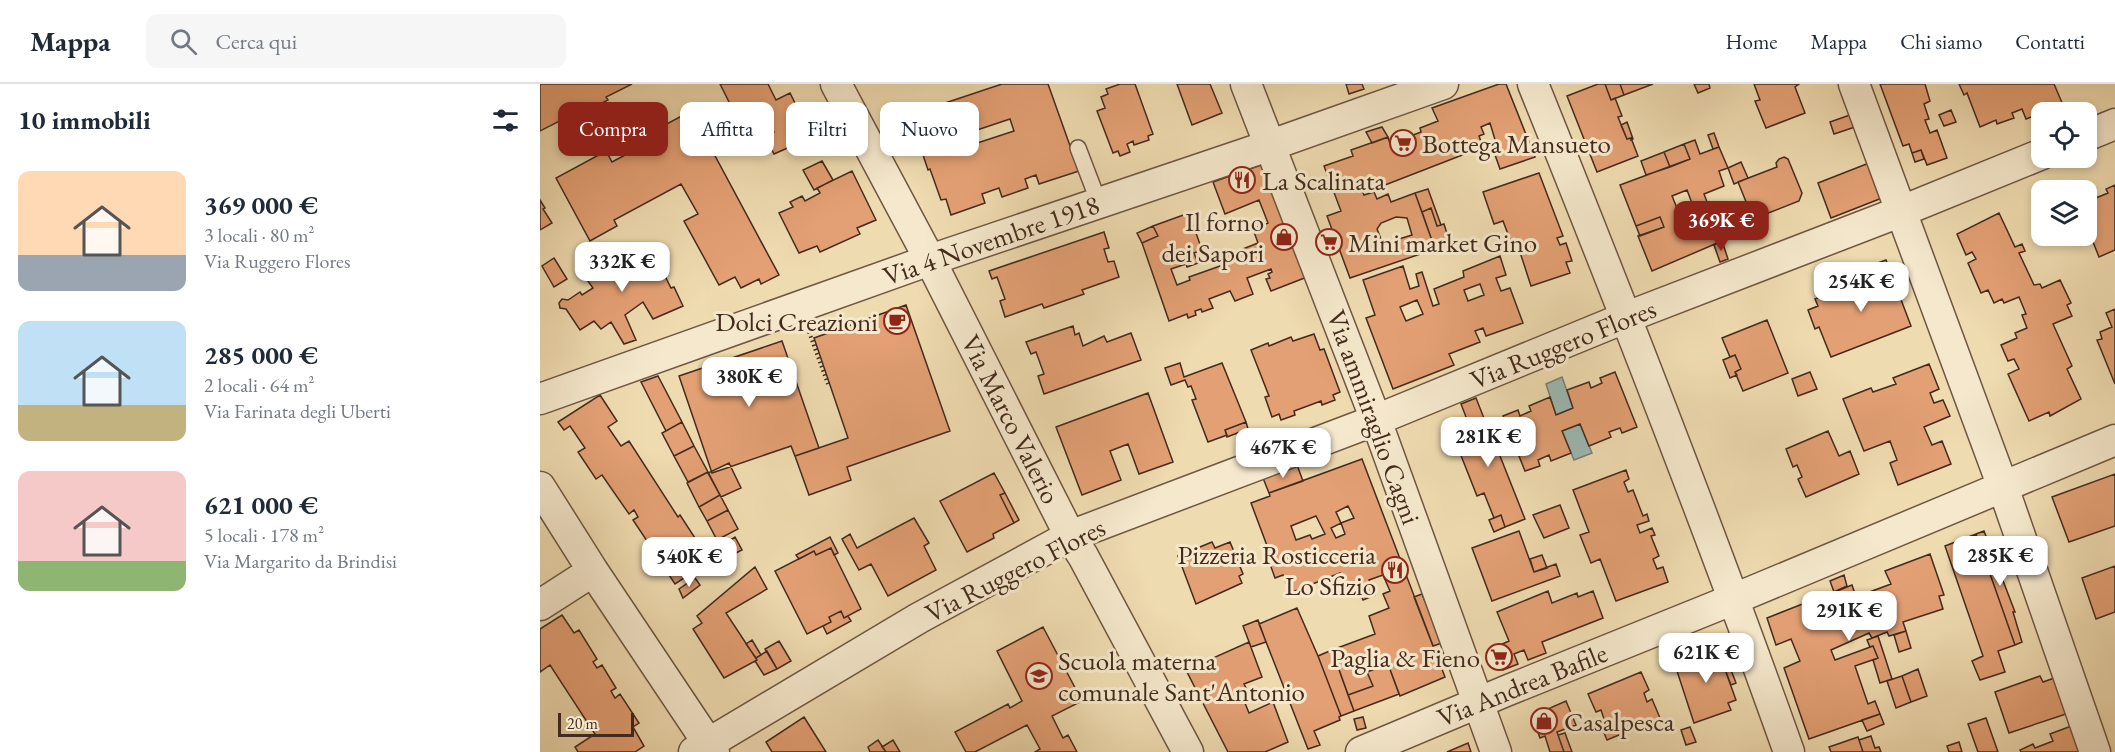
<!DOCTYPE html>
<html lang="it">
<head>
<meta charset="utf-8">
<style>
  body { margin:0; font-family:"EB Garamond",serif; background:#f6f6f7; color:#1f2937; height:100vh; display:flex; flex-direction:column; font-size:22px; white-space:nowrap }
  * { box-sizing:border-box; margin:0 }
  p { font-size:20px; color:#747a83 }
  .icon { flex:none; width:33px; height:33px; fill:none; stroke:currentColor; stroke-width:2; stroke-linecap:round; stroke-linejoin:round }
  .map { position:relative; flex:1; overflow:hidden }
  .panel { display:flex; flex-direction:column; background:#fff; width:540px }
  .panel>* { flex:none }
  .banner { position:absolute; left:18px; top:18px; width:570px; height:54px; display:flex; gap:12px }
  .tools { position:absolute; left:1491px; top:18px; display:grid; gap:12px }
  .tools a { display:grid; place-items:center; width:66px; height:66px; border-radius:12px; background:#fff; box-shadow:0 3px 9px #0003; font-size:30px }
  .scale { position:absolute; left:18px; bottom:15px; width:76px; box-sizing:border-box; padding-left:6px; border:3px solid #432a1d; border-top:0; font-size:16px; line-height:21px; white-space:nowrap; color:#432a1d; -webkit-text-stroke:4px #f5e8cc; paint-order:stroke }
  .price { position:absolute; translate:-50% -51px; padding:0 14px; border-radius:12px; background:#fff; color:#222; font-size:20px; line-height:39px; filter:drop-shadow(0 2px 3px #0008) }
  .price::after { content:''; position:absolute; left:50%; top:36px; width:18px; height:14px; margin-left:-9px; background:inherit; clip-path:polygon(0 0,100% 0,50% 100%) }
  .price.current { background:#8f2418; color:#fff }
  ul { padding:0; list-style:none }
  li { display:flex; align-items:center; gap:18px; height:150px; padding:0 18px }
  li span { display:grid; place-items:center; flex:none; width:168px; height:120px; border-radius:12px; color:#555 }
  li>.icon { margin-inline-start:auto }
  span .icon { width:72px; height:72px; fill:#fffc; stroke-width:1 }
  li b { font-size:26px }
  h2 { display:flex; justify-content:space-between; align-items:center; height:72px; padding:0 18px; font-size:26px }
  .tag { padding:0 21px; border-radius:12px; background:#fff; box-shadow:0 3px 9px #0003; font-size:21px; line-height:54px }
  .tag.current { background:#8f2418; color:#fff }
  header { display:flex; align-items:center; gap:36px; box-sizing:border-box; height:84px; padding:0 30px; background:#fff; border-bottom:2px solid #e0e1e3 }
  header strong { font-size:28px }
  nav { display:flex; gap:33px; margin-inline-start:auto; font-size:21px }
  .search { width:420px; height:54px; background:#f6f6f7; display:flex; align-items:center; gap:15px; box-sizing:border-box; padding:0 21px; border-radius:12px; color:#747a83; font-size:22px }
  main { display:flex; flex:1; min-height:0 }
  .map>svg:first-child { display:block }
  .water { fill:#9cb9b4; stroke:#788078; stroke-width:1.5 }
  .building { fill:#e3a074; stroke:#432a1d; stroke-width:1.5; fill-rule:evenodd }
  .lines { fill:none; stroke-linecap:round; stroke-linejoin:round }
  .service-casing { stroke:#6e5642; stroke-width:18 }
  .minor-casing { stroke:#6e5642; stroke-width:33 }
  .path { stroke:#432a1d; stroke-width:4; stroke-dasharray:1.5 3; stroke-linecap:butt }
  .service { stroke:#f5e8cc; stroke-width:15 }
  .minor { stroke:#f5e8cc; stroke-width:30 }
  .labels { text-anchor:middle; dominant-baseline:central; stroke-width:6; stroke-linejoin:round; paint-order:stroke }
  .poi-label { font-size:27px; fill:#432a1d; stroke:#f5e8cc; text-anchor:start }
  .street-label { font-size:27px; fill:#432a1d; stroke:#f5e8cc }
</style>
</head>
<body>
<header>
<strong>Mappa</strong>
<div class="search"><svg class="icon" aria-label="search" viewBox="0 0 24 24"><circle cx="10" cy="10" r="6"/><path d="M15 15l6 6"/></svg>Cerca qui</div>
<nav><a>Home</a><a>Mappa</a><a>Chi siamo</a><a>Contatti</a></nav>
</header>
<main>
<section class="panel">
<h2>10 immobili<svg class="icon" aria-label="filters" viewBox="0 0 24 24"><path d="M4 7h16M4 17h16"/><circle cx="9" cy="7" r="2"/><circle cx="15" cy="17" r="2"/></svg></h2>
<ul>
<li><span style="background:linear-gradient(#ffd9b3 70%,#9aa5b1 0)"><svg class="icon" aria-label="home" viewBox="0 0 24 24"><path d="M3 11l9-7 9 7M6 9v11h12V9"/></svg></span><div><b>369 000 €</b><p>3 locali · 80 m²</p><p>Via Ruggero Flores</p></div></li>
<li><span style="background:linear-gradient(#bfe0f5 70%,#c2b280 0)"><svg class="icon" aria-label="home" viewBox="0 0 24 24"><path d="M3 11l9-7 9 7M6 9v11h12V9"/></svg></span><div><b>285 000 €</b><p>2 locali · 64 m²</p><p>Via Farinata degli Uberti</p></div></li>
<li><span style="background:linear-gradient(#f6c9c9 75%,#8fb573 0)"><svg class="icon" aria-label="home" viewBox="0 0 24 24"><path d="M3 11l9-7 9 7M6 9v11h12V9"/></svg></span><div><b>621 000 €</b><p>5 locali · 178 m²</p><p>Via Margarito da Brindisi</p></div></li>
</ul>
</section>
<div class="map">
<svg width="1575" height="668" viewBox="0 0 1575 668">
  <rect width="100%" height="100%" fill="#efdbb0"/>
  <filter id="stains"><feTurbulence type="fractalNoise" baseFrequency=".00333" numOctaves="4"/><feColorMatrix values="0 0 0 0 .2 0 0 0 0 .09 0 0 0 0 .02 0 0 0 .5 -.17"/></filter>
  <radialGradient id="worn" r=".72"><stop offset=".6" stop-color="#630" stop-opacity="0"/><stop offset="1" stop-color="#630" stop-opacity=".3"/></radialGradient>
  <!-- water -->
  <path class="water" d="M1022 293 1033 324 1016 331 1006 300Z
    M1040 340 1052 369 1034 376 1022 347Z"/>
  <!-- building -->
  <path class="building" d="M0 0H92L66 13 68 16 42 29 41 26 0 47Z
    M180 0H228L236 16 250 9 257 23 261 21 267 32 259 36 265 47 269 46 275 58 255 68 252 62 234 70 225 53 234 48 228 37 224 33 200 44 190 25 192 24Z
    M462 0H508L539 87 499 100 496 91 485 95 488 104 462 113 459 104 442 110 445 119 411 131 406 115 401 116 390 85 388 86 381 65 378 66 372 48 369 49 363 33ZM470 35 474 47 422 64 419 52Z
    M580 0H595L613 50 608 52 609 56 594 61 593 57 587 60 590 68 580 72 578 67 573 69 557 27 565 24 561 13 568 10 566 5Z
    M637 0H670L682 29 652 41Z
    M806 0H822L824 5 809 10Z
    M959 0H966L995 73 960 85 954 68 950 69 947 63 956 59 950 39 941 43 944 50 939 52 943 63 845 101 842 93 820 101 824 111 834 108 837 115 848 110 851 118 875 109 895 165 810 194 787 132 801 127 784 82 813 72 811 66 848 53 850 60 881 48 880 44 898 37 892 24ZM856 133 867 134 872 151 843 160 837 145 841 139Z
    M1058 0H1065L1071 16 1075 14 1082 32 1078 33 1087 55 1091 54 1098 72 1057 88 1027 12Z
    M1065 0H1080L1084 11 1071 16Z
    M1080 0H1113L1084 11Z
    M1154 0H1169L1170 4 1158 9Z
    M1214 0H1259L1255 3 1265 29 1226 44 1215 17 1220 16Z
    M1340 0H1385L1390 17 1384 20 1389 35 1385 36 1390 49 1397 46 1407 74 1387 81 1381 66 1372 69 1369 60 1363 62Z
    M1419 0H1514L1523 21 1486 35 1482 25 1472 29 1474 34 1457 40 1456 36 1440 43 1427 9 1424 11Z
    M1411 26 1416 38 1404 42 1399 31Z
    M151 27 239 191 221 200 219 195 201 204 195 193 179 201 144 137 158 130 141 100 74 136 77 142 50 157 16 94 66 67 72 78 108 59 104 52Z
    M1310 31 1315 43 1294 50 1290 38Z
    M1087 38 1093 55 1091 56V54L1087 55 1081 41Z
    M842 43 848 53 832 59 826 48Z
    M1174 49 1179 63 1173 65 1168 51Z
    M1155 56 1160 70 1179 63 1188 84 1179 87 1184 102 1164 110 1182 157 1112 187 1098 152 1124 143 1120 133 1096 142 1080 101 1150 75 1144 60ZM1147 106 1156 130 1142 136 1132 112Z
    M1144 60 1150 75 1130 83 1124 68Z
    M1381 66 1384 75 1375 78 1372 69Z
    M1124 68 1130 83 1106 91 1101 77Z
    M1244 73 1248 75 1262 109 1259 117 1213 135 1198 98 1237 83 1236 79 1239 75Z
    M282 77 293 96 274 106 263 86Z
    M1201 78 1208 94 1194 100 1188 84Z
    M1329 79 1342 114 1291 134 1278 99Z
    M724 80 767 193 731 207 726 195 730 194 728 190 732 188 731 185 707 194 713 210 695 217 690 207 669 215 673 224 662 228 661 225 655 227 656 231 648 234 647 230 629 237 602 159 618 152 613 142 649 129 662 166 654 169 658 179 647 183 646 180 631 185 637 201 650 196 649 193 683 181 680 174 718 159 713 145 728 139 719 116 685 130 673 98Z
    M312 87 336 136 317 144 320 150 280 168 277 162 259 169 239 129 253 123 250 118 262 112 265 117 280 109 277 104Z
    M999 89 1023 152 1017 154 1020 161 1026 159 1032 177 1026 178 1030 189 991 202 976 156 971 158 963 137 954 140 943 108Z
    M1575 101V166L1559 173 1549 148 1546 150V118L1568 109 1566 105Z
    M888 105 901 141 897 142 891 124 882 128 875 109Z
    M0 116 5 124 3 125 12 139 0 146Z
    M891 124 897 142 904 140 910 159 895 165 882 128Z
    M1459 129 1475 163 1482 160 1485 167 1479 169 1494 201 1500 200 1502 204 1520 196 1531 219 1527 221 1532 232 1513 240 1532 282 1527 285 1541 315 1510 332 1509 328 1489 337 1468 290 1479 285 1474 275 1468 277 1461 261 1477 254 1475 249 1487 244 1482 231 1486 230 1479 213 1464 219 1462 215 1454 219 1448 206 1441 209 1428 179 1436 175 1432 168 1426 171 1417 150Z
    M1120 133 1124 143 1100 152 1096 142Z
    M613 142 618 152 602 159 597 149Z
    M564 148 569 164 564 165 568 178 574 177 579 193 542 206 544 210 504 224 502 220 465 233 460 217 465 215 457 193 452 195 449 187Z
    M1519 152H1542L1522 160Z
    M1182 157 1188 175 1180 178 1174 161Z
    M99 160 100 163 105 161 121 193 125 192 131 204 134 203 143 222 113 235 103 218 85 231 96 256 84 260 71 238 61 245 54 237 40 246 26 225 20 224 19 219 22 215 28 216 40 208 42 211 53 204 42 189Z
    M960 172 966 191 956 194 961 207 970 204 983 239 946 252 943 244 935 247 940 258 909 270 914 281 853 305 826 234 835 231 823 196 863 182 870 205 879 202 876 190 882 188 893 222 899 220 894 205 924 193 923 187ZM940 200 944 211 928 217 924 206ZM877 216 883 230 866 237 860 223Z
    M14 174 27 195 14 203 2 182Z
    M1346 176 1371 242 1291 273 1279 243 1275 245 1268 226 1278 222 1275 215 1298 206 1299 210 1306 208 1309 215 1319 212 1314 200 1332 194 1327 183Z
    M366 221 410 347 307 383 311 396 269 411 255 372 308 354 274 254Z
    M1575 225V300L1557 256 1562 255 1560 248 1572 243 1566 229Z
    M1227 236 1248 289 1203 307 1195 288 1201 285 1195 271 1190 273 1182 254Z
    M533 242 535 251 539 249 543 262 564 252 567 258 591 249 601 276 504 310 498 292 504 290 496 268 491 270 486 258Z
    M774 250 780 266 784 265 800 308 793 311 795 316 782 321 781 317 754 327 755 331 741 336 739 330 732 333 725 313 729 312 711 266 728 259 729 262 751 253 753 257Z
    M242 257 279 364 255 372 251 362 172 389 139 292Z
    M1195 271 1201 285 1195 288 1197 291 1190 294 1183 276Z
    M640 279 644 293 682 279 706 338 685 346 687 351 668 358 652 316 656 315 651 302 648 303 645 296 631 301 625 284Z
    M1389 280 1399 305 1390 309 1394 319 1403 316 1410 332 1384 343 1392 361 1402 357 1411 380 1358 401 1350 379 1357 376 1350 357 1324 367 1303 315 1331 304 1333 308 1356 300 1353 294Z
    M1075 288 1097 343 1082 349 1080 344 1069 348 1071 353 1049 362 1040 340 1022 347 1031 369 1011 377 1009 371 998 376 1000 382 985 387 963 332 978 326 980 332 991 327 989 322 1010 313 1016 331 1033 324 1027 306 1049 298 1051 304 1062 299 1060 294Z
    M1270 288 1277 305 1258 312 1252 295Z
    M118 292 142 338 126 347 101 298Z
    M608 309 633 378 599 390 588 360 570 367 581 396 542 411 516 343Z
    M60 311 77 337 68 343 81 362 89 357 138 433 140 431 170 477 135 500 129 491 134 488 124 472 119 475 93 436 98 433 94 426 89 430 62 391 56 395 38 368 45 364 30 342 24 346 18 338Z
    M936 314 949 347 943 349 950 364 956 362 985 435 965 443 961 431 954 434 944 409 937 412 918 364 928 360 924 349 931 346 921 320Z
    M142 338 154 362 134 372 122 349Z
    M706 338 708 345 687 353 685 346Z
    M1288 347 1299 372 1310 367 1319 390 1266 413 1258 395 1262 393 1257 381 1253 383 1246 365Z
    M154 362 168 388 148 398 134 372Z
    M822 375 905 593 860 612 848 580 827 588 833 602 808 611 792 566 835 550 829 532 849 524 843 510 850 507 843 491 829 496 835 511 823 516 817 501 806 505 800 489 750 509 743 491 735 494 726 469 729 467 711 419 730 412 729 409ZM808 422 814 434 801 439 796 428ZM776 432 785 450 772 455 770 451 756 456 751 442ZM801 439 805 450 796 454 791 444Z
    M189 379 201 404 181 413 168 389Z
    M757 381 763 397 729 409 723 394Z
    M1086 386 1089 395 1084 398 1088 408 1093 406 1103 432 1107 430 1109 437 1097 441 1100 449 1112 444 1115 451 1111 452 1119 472 1113 475 1117 485 1123 483 1128 498 1076 517 1060 475 1051 479 1040 451 1049 448 1033 406Z
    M168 388 180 411 159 423 147 399Z
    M454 389 465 409 460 411 474 439 453 450 454 454 427 468 400 417Z
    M1575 390V442L1529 458 1512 413Z
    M465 409 479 436 474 439 460 411Z
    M180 411 188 426 167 437 159 423Z
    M1020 421 1029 444 1004 454 993 431Z
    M188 426 198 445 177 456 167 437Z
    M961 431 965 443 954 448 949 436Z
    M374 434 389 459 384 462 396 486 348 512 331 480 319 486 302 455 310 450 317 464Z
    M979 447 994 488 1016 480 1020 492 952 517 932 464Z
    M1444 447 1475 528H1473L1482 558 1475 561 1436 450Z
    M1436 450 1475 561 1458 567 1465 588 1440 596 1432 577 1443 572 1405 462Z
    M195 453 202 466 190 472 184 460Z
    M290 453 298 469 294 471 291 464 276 471 274 467 259 475 256 471Z
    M672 458 675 464 690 458 703 490 699 492 702 499 656 520 638 472Z
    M291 464 321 525 304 534 301 527 289 533 291 538 267 550 235 487 274 467 276 471Z
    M1390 470 1404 511 1399 512 1403 525 1363 538 1366 547 1349 552 1347 548 1332 554 1329 549 1291 566 1295 576 1333 562 1338 574 1315 582 1328 620 1335 617 1340 630 1269 655 1244 584 1260 577 1251 555 1236 561 1227 534 1270 517 1274 529 1281 526 1277 515 1312 501 1316 513 1351 500 1345 487Z
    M1002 471 1007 484 994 488 990 475Z
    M1575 482V528L1556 535 1542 494Z
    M215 483 227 505 186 529 217 576 184 594 153 545 162 539 157 532Z
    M1304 491 1307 502 1294 508 1290 497Z
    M155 494 160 501 143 514 139 505Z
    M1008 507 1012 519 1037 509 1038 513 1053 507 1063 534 1002 558 1006 569 988 576 984 566 974 570 978 580 963 586 960 585 951 565 969 557 957 528Z
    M882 510 902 559 893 562 874 513Z
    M757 524 778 572 801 632 799 633 800 636 774 647 780 661 768 665 719 540Z
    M301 527 304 534 308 532 311 537 287 550 283 542 291 538 289 533Z
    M22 531 34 549 39 546 57 575 53 578 57 584 62 581 76 604 71 607 75 614 80 610 99 639 93 643 104 662 95 668H38L35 663 55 650 10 581 0 588V545Z
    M718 536 726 558 711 563 703 542Z
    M503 543 542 617 512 632 523 654 528 651 537 668H495L500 665 487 641 435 668H426L415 648 468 620 470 624 482 617 457 567Z
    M1366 547 1371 564 1359 568 1354 551Z
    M1338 552 1352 595 1340 599 1333 576 1338 574 1333 562 1330 563 1327 556Z
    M212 556 221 571 216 574 206 560Z
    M239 557 251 577 237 585 225 565Z
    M1179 557 1187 579 1183 580 1196 616 1188 619 1191 626 1154 639 1135 581 1168 568 1166 562Z
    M709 558 722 593 704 600 707 606 701 609 709 629 733 618 748 658 725 668H688L646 586Z
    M792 566 814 627 801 632 778 572Z
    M227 567 237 585 224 591 215 577 217 576 216 574Z
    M1188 578 1196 599 1191 601 1183 580Z
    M848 580 859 610 814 627 808 611 833 602 827 588Z
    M1378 585 1387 612 1371 618 1362 592Z
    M1101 588 1109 606 1104 609 1107 618 1112 615 1120 634 1067 656 1059 637 1064 635 1061 626 1056 628 1048 610Z
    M1362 592 1371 618 1356 624 1347 597Z
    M1500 592 1503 598 1517 593 1529 629 1469 649 1455 608Z
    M1026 617 1036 641 1017 648 1024 668H1010L1005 652 1000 654 995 640 1001 628Z
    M1340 630 1344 640 1327 647 1322 636Z
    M264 633 286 668H232L226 658Z
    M823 633 826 644 817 646 814 635Z
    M1446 634 1458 668H1438L1428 640Z
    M1534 641 1543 668H1481L1480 666 1493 660 1495 664 1513 657 1510 650Z
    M1150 643 1156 658 1146 661 1141 646Z
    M1025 649 1032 668H1024L1018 651Z
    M1331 652 1335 664 1339 663 1341 668H1323L1319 656Z
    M1318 653 1323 668H1291L1289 663Z
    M338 656 346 668H330L328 663Z
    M353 656 360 668H346L342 663Z
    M1419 658 1422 668H1409L1407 662Z
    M928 659 931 668H907Z"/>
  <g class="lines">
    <defs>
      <path id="service" d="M538 64 559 119"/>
      <path id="minor" d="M296 0 390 176 530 452 543 472 648 668
        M706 0 836 336 956 668
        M993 0C1082 221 1169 443 1249 668
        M1314 0 1463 403 1555 668
        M1546 52 1575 40
        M0 315 390 176 731 61 903 0
        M0 403 53 487 174 668
        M0 521 53 487
        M154 668 379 534 530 452 836 336 1087 233 1362 127 1502 70
        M821 668 966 607 1194 515 1575 356"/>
    </defs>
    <!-- service casing -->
    <use href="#service" class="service-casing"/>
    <!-- minor casing -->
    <use href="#minor" class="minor-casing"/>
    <!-- path -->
    <path class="path" d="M269 248 288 300"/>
    <!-- service -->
    <use href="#service" class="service"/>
    <!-- minor -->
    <use href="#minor" class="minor"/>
  </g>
  <!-- icons -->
  <defs>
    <symbol id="supermarket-ring" viewBox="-11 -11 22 22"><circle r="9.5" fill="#f5e8cc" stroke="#8f2418" stroke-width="1.5"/><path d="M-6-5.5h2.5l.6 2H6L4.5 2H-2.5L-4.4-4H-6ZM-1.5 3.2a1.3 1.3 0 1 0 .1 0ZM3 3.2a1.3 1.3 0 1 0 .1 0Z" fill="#8f2418"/></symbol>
    <symbol id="restaurant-ring" viewBox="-11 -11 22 22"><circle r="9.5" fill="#f5e8cc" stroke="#8f2418" stroke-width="1.5"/><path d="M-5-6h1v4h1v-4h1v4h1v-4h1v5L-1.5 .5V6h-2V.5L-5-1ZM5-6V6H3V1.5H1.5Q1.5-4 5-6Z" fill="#8f2418"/></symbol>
    <symbol id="shop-ring" viewBox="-11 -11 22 22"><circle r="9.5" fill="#f5e8cc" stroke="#8f2418" stroke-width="1.5"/><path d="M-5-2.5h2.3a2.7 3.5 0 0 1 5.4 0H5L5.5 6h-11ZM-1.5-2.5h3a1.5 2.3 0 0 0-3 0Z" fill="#8f2418"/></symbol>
    <symbol id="cafe-ring" viewBox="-11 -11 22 22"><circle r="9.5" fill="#f5e8cc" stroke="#8f2418" stroke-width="1.5"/><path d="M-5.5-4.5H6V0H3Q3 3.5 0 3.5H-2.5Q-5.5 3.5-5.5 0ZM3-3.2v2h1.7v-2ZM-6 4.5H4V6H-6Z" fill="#8f2418"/></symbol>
    <symbol id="school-ring" viewBox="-11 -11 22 22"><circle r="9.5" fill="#f5e8cc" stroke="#8f2418" stroke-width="1.5"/><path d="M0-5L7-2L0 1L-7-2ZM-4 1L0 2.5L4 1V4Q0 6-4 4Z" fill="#8f2418"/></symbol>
  </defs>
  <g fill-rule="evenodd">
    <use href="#supermarket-ring" x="848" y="44" width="30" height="30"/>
    <use href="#restaurant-ring" x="687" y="81" width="30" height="30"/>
    <use href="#shop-ring" x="729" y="138" width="30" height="30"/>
    <use href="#supermarket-ring" x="774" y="143" width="30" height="30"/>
    <use href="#cafe-ring" x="342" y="222" width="30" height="30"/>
    <use href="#restaurant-ring" x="840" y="471" width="30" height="30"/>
    <use href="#supermarket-ring" x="944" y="558" width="30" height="30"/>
    <use href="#school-ring" x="484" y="577" width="30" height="30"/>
    <use href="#shop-ring" x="989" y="622" width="30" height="30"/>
  </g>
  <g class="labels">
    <!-- poi labels -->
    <g class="poi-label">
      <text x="882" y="59">Bottega Mansueto</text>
      <text x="722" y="96">La Scalinata</text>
      <text x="724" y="137" text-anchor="end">Il forno<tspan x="724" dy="31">dei Sapori</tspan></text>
      <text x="808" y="158">Mini market Gino</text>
      <text x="338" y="237" text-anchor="end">Dolci Creazioni</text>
      <text x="836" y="470" text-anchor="end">Pizzeria Rosticceria<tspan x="836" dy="31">Lo Sfizio</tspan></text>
      <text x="940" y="573" text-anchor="end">Paglia &amp; Fieno</text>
      <text x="518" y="576">Scuola materna<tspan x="518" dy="31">comunale Sant'Antonio</tspan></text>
      <text x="1024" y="637">Casalpesca</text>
    </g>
    <!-- street labels -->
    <g class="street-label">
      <text transform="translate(451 156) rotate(-19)">Via 4 Novembre 1918</text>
      <text transform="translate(1023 260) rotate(-22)">Via Ruggero Flores</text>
      <text transform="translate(834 333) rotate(70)">Via ammiraglio Cagni</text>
      <text transform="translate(471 335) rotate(63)">Via Marco Valerio</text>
      <text transform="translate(475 486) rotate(-27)">Via Ruggero Flores</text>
      <text transform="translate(982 601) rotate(-22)">Via Andrea Bafile</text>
    </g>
  </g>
  <rect width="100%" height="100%" filter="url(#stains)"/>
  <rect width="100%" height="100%" fill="url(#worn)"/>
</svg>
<div class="tools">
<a><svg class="icon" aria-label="locate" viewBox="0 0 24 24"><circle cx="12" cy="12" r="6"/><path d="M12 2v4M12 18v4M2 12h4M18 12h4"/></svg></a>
<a><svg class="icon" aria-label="layers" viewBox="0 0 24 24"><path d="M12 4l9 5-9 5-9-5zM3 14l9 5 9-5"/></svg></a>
</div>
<div class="scale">20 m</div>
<b class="price current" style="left:1181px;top:168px">369K €</b>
<b class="price" style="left:82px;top:209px">332K €</b>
<b class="price" style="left:1321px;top:229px">254K €</b>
<b class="price" style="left:209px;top:324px">380K €</b>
<b class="price" style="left:948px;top:384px">281K €</b>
<b class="price" style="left:743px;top:395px">467K €</b>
<b class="price" style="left:1460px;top:503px">285K €</b>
<b class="price" style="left:149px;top:504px">540K €</b>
<b class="price" style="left:1309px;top:558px">291K €</b>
<b class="price" style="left:1166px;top:600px">621K €</b>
<div class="banner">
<a class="tag current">Compra</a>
<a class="tag">Affitta</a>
<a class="tag">Filtri</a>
<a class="tag">Nuovo</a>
</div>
</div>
</main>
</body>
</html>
